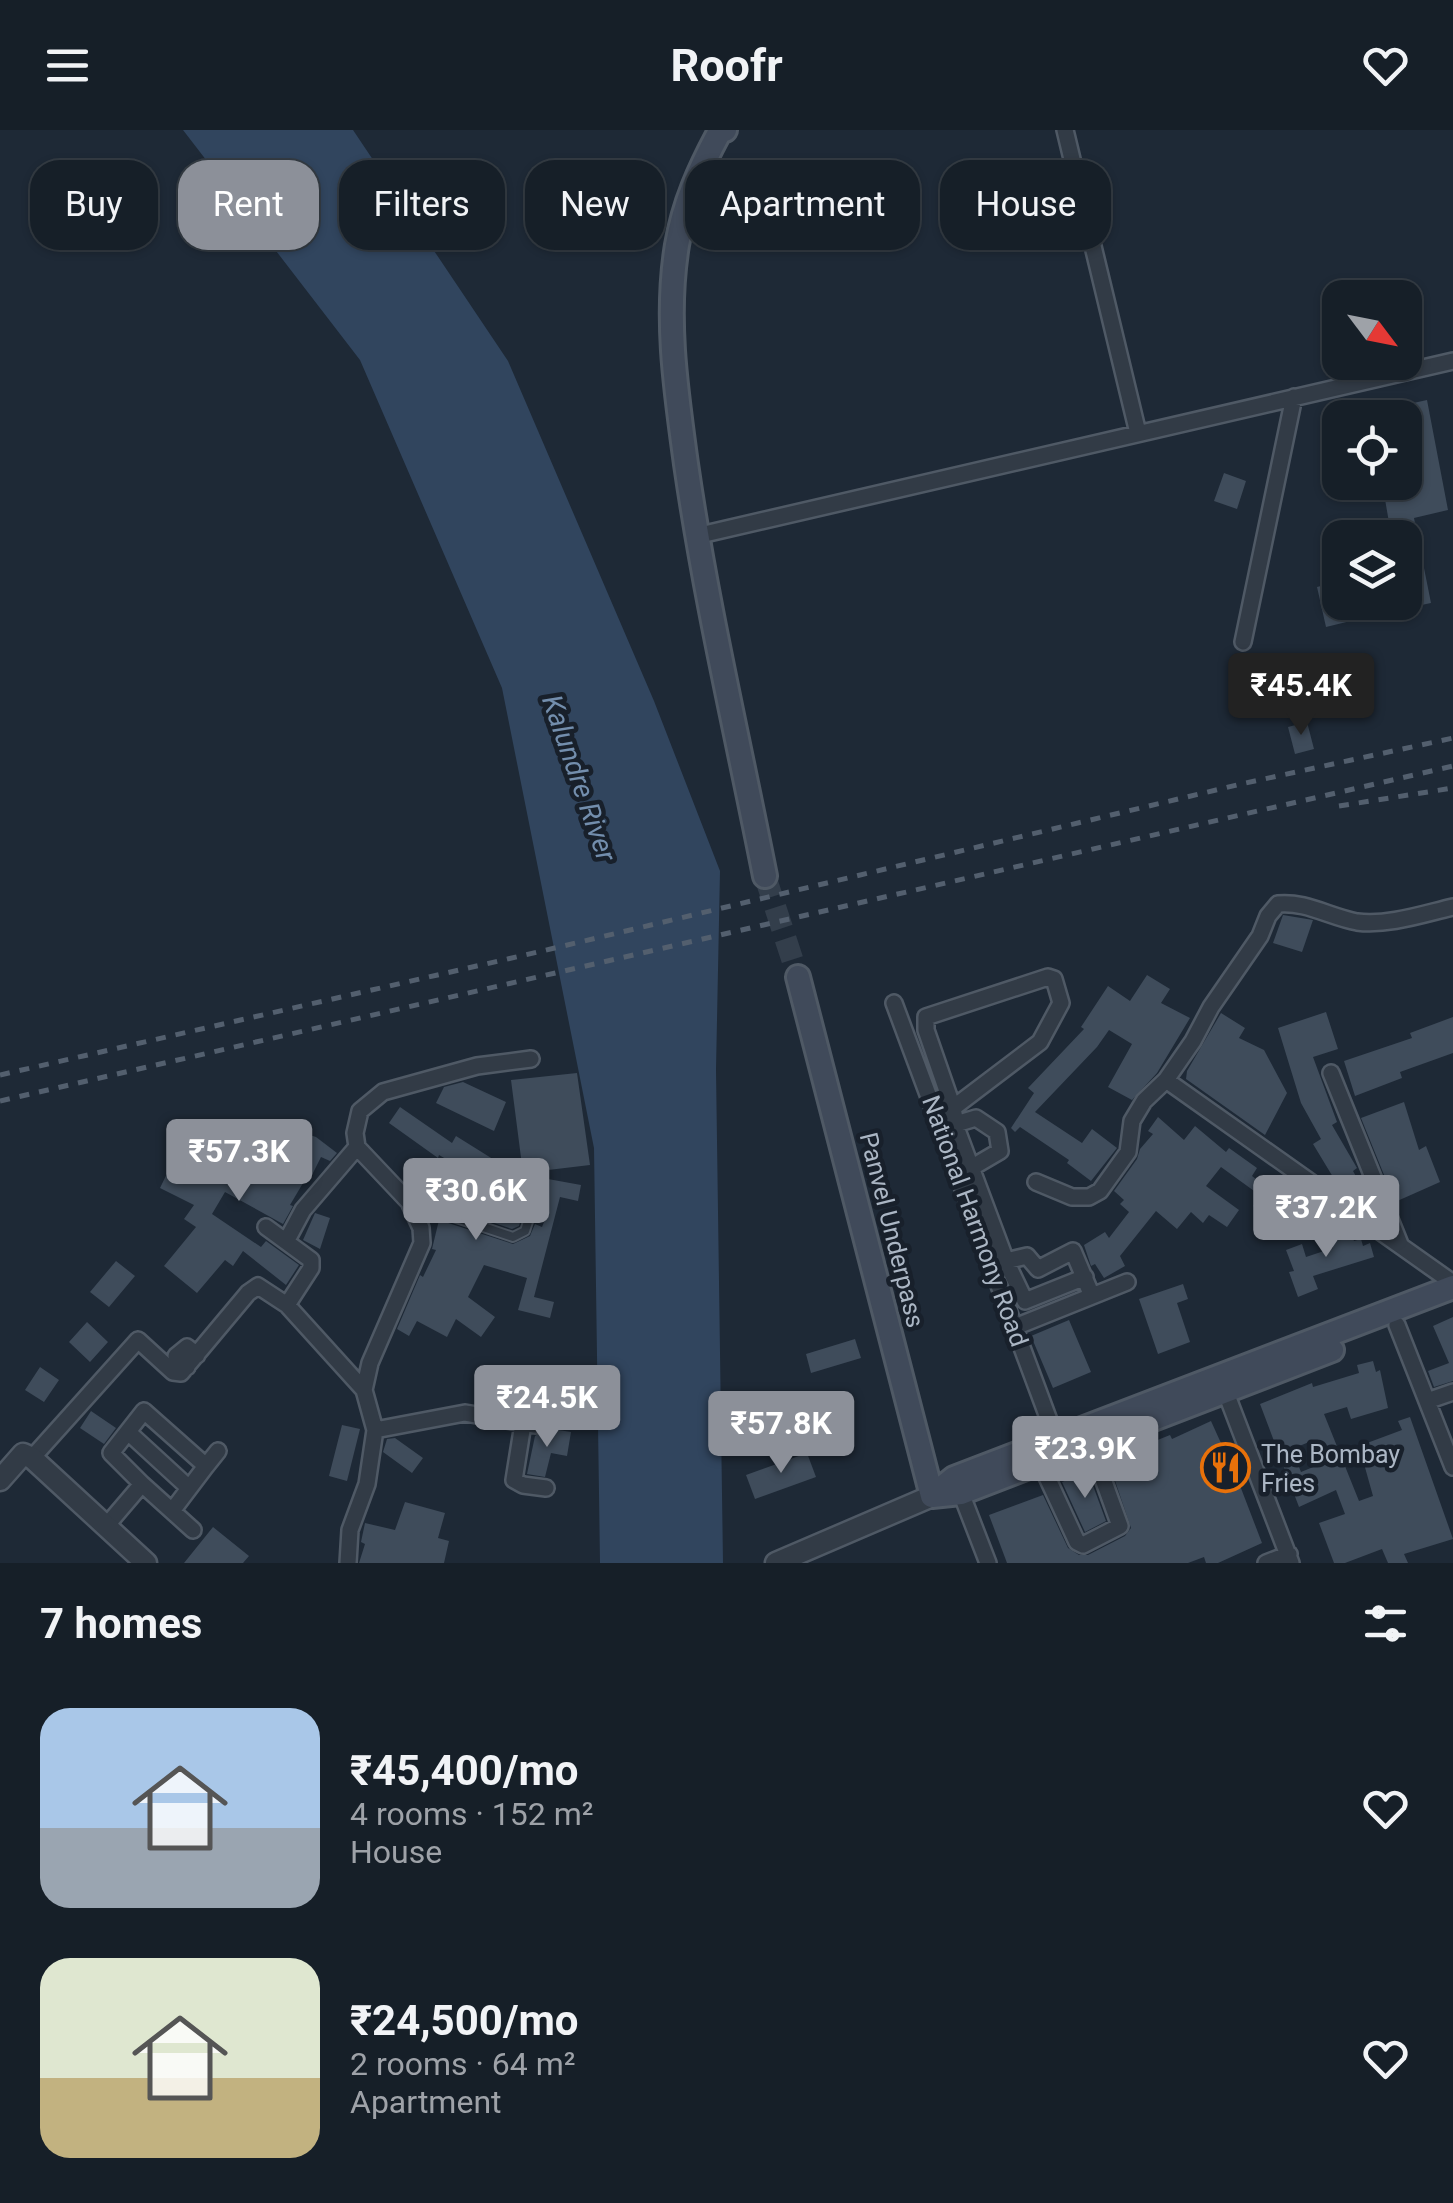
<!DOCTYPE html>
<html lang="en">
<head>
<meta charset="utf-8">
<style>
  body { margin:0; font-family:Roboto,sans-serif; background:#232c34; color:#f1f3f6; height:100vh; display:flex; flex-direction:column; font-size:38px; white-space:nowrap }
  * { box-sizing:border-box; margin:0 }
  p { font-size:32px; color:#9ea2a8 }
  .icon { flex:none; width:55px; height:55px; fill:none; stroke:currentColor; stroke-width:2; stroke-linecap:round; stroke-linejoin:round }
  .map { position:relative; height:1433px; overflow:hidden }
  .side { display:flex; flex-direction:column; background:#161f28; flex:1 }
  .side>* { flex:none }
  .hud { position:absolute; left:30px; top:30px; width:1395px; height:90px; display:flex; gap:20px }
  .needle { width:65px; rotate:122deg }
  .tools { position:absolute; left:1322px; top:150px; display:grid; gap:20px }
  .tools a { display:grid; place-items:center; width:100px; height:100px; border-radius:20px; background:#161f28; box-shadow:0 2px 8px #0004,0 0 0 2px #353d45; font-size:50px }
  .price { position:absolute; translate:-50% -85px; padding:0 22px; border-radius:10px; background:#8c9099; color:#fff; font-size:32px; line-height:65px; filter:drop-shadow(0 2px 5px #0008) }
  .price::after { content:''; position:absolute; left:50%; top:60px; width:30px; height:22px; margin-left:-15px; background:inherit; clip-path:polygon(0 0,100% 0,50% 100%) }
  .price.current { background:#222; color:#fff }
  ul { padding:0; list-style:none }
  li { display:flex; align-items:center; gap:30px; height:250px; padding:0 40px }
  li span { display:grid; place-items:center; flex:none; width:280px; height:200px; border-radius:30px; color:#555 }
  li>.icon { margin-inline-start:auto }
  span .icon { width:120px; height:120px; fill:#fffc; stroke-width:1 }
  li b { font-size:42px }
  h2 { display:flex; justify-content:space-between; align-items:center; height:120px; padding:0 40px; font-size:42px }
  .pill { padding:0 35px; border-radius:30px; background:#161f28; box-shadow:0 2px 8px #0004,0 0 0 2px #353d45; font-size:35px; line-height:90px }
  .pill.current { background:#8c9099; color:#fff }
  header { display:flex; justify-content:space-between; align-items:center; height:130px; padding:0 40px; background:#161f28; font-size:45px; font-weight:700 }
  .map>svg:first-child { display:block }
  .water { fill:#31455e }
  .building { fill:#3f4c5b; fill-rule:evenodd }
  .lines { fill:none; stroke-linecap:round; stroke-linejoin:round }
  .secondary-tunnel { stroke:#333e4b; stroke-width:22; stroke-dasharray:22 11; stroke-linecap:butt }
  .service-casing { stroke:#4f5965; stroke-width:12 }
  .minor-casing { stroke:#4f5965; stroke-width:20 }
  .tertiary-casing { stroke:#4f5965; stroke-width:25 }
  .secondary-casing { stroke:#4f5965; stroke-width:28 }
  .service { stroke:#323b46; stroke-width:8 }
  .minor { stroke:#323b46; stroke-width:15 }
  .tertiary { stroke:#323b46; stroke-width:20 }
  .secondary { stroke:#404a5a; stroke-width:22 }
  .rail { stroke:#535f6e; stroke-width:5; stroke-dasharray:10 10; stroke-linecap:butt }
  .labels { text-anchor:middle; dominant-baseline:central; stroke-width:9; stroke-linejoin:round; paint-order:stroke }
  .street-label { font-size:25px; fill:#abb6c4; stroke:#18202b }
  .poi-label { font-size:25px; fill:#abb6c4; stroke:#18202b; text-anchor:start }
  .water-label { font-size:28px; font-style:italic; fill:#738ead; stroke:#18202b }
</style>
</head>
<body>
<header><svg class="icon" aria-label="menu" viewBox="0 0 24 24"><path d="M4 6h16M4 12h16M4 18h16"/></svg>Roofr<svg class="icon" aria-label="heart" viewBox="0 0 24 24"><path d="M12 20l-8-8c-3-5 5-10 8-4 3-6 11-1 8 4z"/></svg></header>
<div class="map">
<svg width="1453" height="1433" viewBox="0 0 1453 1433">
  <rect width="100%" height="100%" fill="#1e2936"/>
  <!-- water -->
  <path class="water" d="M183 0H353L508 231 654 571 720 741 716 940 723 1433H600L594 1018 502 558 360 230Z"/>
  <!-- building -->
  <path class="building" d="M1427 270 1448 380 1414 388 1431 473 1407 478 1405 408H1393L1391 404 1382 352H1405V296L1413 295 1409 274Z
    M1224 343 1246 351 1237 379 1214 371Z
    M1340 451V472H1363L1367 487 1326 497 1317 457Z
    M1307 592 1314 619 1295 624 1288 597Z
    M1283 785 1313 790 1302 822 1273 813Z
    M1147 845 1170 859 1161 873 1190 888 1157 943 1132 970 1108 957 1132 914 1109 900 1097 917 1035 982 1082 1013 1092 999 1117 1018 1091 1051 1067 1033 1069 1030 1020 997 1015 1002 1011 998 1034 963 1028 958 1084 899 1081 897 1108 856 1130 871Z
    M1326 882 1338 919 1313 927 1337 992 1332 995 1357 1038 1353 1041 1358 1050 1346 1057 1341 1049 1336 1052 1313 1014 1321 1009 1301 973 1278 898Z
    M1221 883 1245 898 1239 908 1264 920 1287 963 1265 1005 1186 949 1187 941Z
    M1453 887V923L1400 942 1402 948 1355 966 1344 931 1412 908 1410 903Z
    M577 943 590 1035 523 1043 511 950Z
    M463 952 506 972 494 1001 436 973 444 957Z
    M1404 972 1419 1020 1426 1016 1440 1052 1395 1072 1361 988Z
    M400 977 452 1013 456 1006 515 1043 581 1055 578 1071 560 1067 534 1167 554 1172 550 1188 518 1180 527 1148 484 1135 468 1167 495 1187 481 1207 456 1189 447 1207 417 1191 409 1206 397 1199 420 1145 423 1147 436 1120 432 1119 439 1090 513 1114 530 1106 535 1094 542 1097 546 1087 539 1083 544 1065 542 1058 505 1054 501 1061 439 1025 438 1028 389 993Z
    M1158 987 1184 1010 1195 996 1226 1022 1229 1018 1257 1038 1252 1046 1299 1083 1284 1101 1253 1076 1261 1066 1221 1037 1206 1056 1239 1080 1227 1097 1209 1085 1203 1093 1191 1082 1177 1099 1156 1081 1120 1126 1125 1136 1104 1148 1095 1134 1091 1136 1084 1115 1105 1102 1109 1108 1129 1082 1120 1074 1124 1070 1114 1061 1137 1029 1140 1019 1153 1004 1148 1001Z
    M288 998 316 1007 337 1023 330 1031 321 1027 312 1045 309 1043 290 1075 293 1076 283 1094 225 1062 212 1084 261 1117 266 1111 299 1135 286 1155 243 1121 233 1136 225 1130 197 1163 164 1136 196 1097 184 1089 194 1075 160 1058 178 1021 202 1032 211 1016 244 1036 254 1019 272 1030Z
    M420 1051 521 1089 519 1096 512 1099 419 1068 416 1063Z
    M315 1083 330 1088 320 1119 303 1110Z
    M1349 1097 1354 1111 1361 1109 1363 1116 1370 1113 1374 1127 1313 1146 1318 1159 1298 1167 1289 1142 1294 1141 1286 1120 1302 1114 1306 1127 1333 1118 1328 1103Z
    M116 1131 135 1146 109 1177 90 1162Z
    M1183 1154 1188 1169 1177 1173 1190 1212 1158 1224 1139 1169Z
    M1453 1187V1251L1434 1257 1428 1241 1449 1233 1433 1196Z
    M1069 1190 1091 1242 1053 1258 1031 1206Z
    M87 1192 108 1212 90 1232 69 1212Z
    M855 1209 861 1228 811 1243 806 1224Z
    M1373 1231 1376 1242 1380 1240 1388 1278 1351 1289 1347 1277 1324 1284 1359 1371 1373 1366 1359 1316 1402 1300 1398 1291 1410 1287 1453 1409 1404 1424 1408 1433H1388L1382 1419 1345 1433H1334L1319 1393 1345 1384 1336 1360 1299 1377 1260 1274 1312 1253 1313 1257 1359 1243 1357 1235ZM1314 1310 1323 1333 1301 1342 1292 1319Z
    M40 1237 59 1250 44 1272 25 1260Z
    M787 1277 792 1295 762 1305 756 1287Z
    M91 1281 116 1298 104 1314 80 1298Z
    M1211 1291 1239 1353 1262 1413 1218 1433H1206L1204 1427 1188 1433H1007L989 1385 1043 1365 1068 1418 1079 1425H1088L1125 1406 1131 1398 1108 1330 1170 1305 1172 1309Z
    M342 1295 360 1299 347 1351 329 1346Z
    M546 1298 571 1302 567 1326 551 1323 545 1347 527 1344 535 1306Z
    M395 1308 423 1328 412 1343 383 1322 387 1309Z
    M807 1323 816 1347 755 1369 746 1345Z
    M1088 1342 1106 1391 1085 1402 1062 1352Z
    M405 1372 445 1383 438 1408 449 1411 444 1433H359L365 1414 361 1412 365 1393 395 1400Z
    M213 1397 249 1426 243 1433H184Z"/>
  <g class="lines">
    <!-- secondary-tunnel -->
    <path class="secondary-tunnel" d="M765 746 798 847"/>
    <defs>
      <path id="service" d="M409 1072 513 1107 525 1101 537 1064"/>
      <path id="minor" d="M1065 0 1138 303
        M696 406 1453 231
        M1243 512 1294 267
        M894 873 1056 1309
        M1331 943 1400 1114
        M1166 950 1453 1153
        M935 985 953 978 1040 912 1061 873 1054 849 1048 847 926 887V900L953 978 957 1000 1006 1131 1027 1126 1038 1139 1073 1121 1092 1166
        M956 994 976 988 997 1002 1000 1021 971 1038
        M1036 1052 1072 1067H1089L1100 1061 1128 1022 1132 991 1144 971 1166 950 1193 911 1211 877 1260 806 1268 786 1278 774C1305 771 1330 787 1357 792 1388 796 1423 784 1453 777
        M266 1097 311 1130V1138L287 1175
        M287 1110 303 1080 357 1017
        M1000 1133 1006 1131 1025 1171 1085 1147
        M1397 1195 1453 1337
        M1015 1197 1127 1152
        M187 1237 176 1226 187 1217 197 1225
        M1223 1255 1291 1433
        M1427 1271 1453 1262
        M523 1294 514 1350 523 1355 546 1358
        M375 1300 465 1283 535 1295
        M128 1302 189 1358
        M32 1328 138 1210 173 1242 181 1243 248 1163 258 1156 287 1175 364 1260
        M1040 1332 1077 1412 1083 1415 1120 1396 1090 1313
        M142 1354 111 1323 144 1281 206 1336 218 1321
        M961 1363 988 1433
        M172 1381 206 1336
        M107 1395 142 1354 193 1400
        M348 1433 350 1400 367 1354 375 1300 364 1260 370 1233 422 1113 421 1098 409 1072 357 1017 355 1003 360 981 383 962 477 936 531 929
        M1266 1433 1289 1424"/>
      <path id="tertiary" d="M0 1350 23 1324 32 1328 146 1433
        M776 1433 932 1366"/>
      <path id="secondary" d="M725 0 720 1C700 38 684 73 677 115 665 188 676 261 686 334 706 473 738 609 765 746
        M798 847 932 1366
        M932 1366 954 1348 1453 1157
        M932 1366 961 1363 1332 1220"/>
    </defs>
    <!-- service casing -->
    <use href="#service" class="service-casing"/>
    <!-- minor casing -->
    <use href="#minor" class="minor-casing"/>
    <!-- tertiary casing -->
    <use href="#tertiary" class="tertiary-casing"/>
    <!-- secondary casing -->
    <use href="#secondary" class="secondary-casing"/>
    <!-- service -->
    <use href="#service" class="service"/>
    <!-- minor -->
    <use href="#minor" class="minor"/>
    <!-- tertiary -->
    <use href="#tertiary" class="tertiary"/>
    <!-- secondary -->
    <use href="#secondary" class="secondary"/>
    <!-- rail -->
    <path class="rail" d="M1339 676 1453 658
      M0 945 538 822 1241 654 1453 608
      M0 971 1453 636"/>
  </g>
  <!-- icons -->
  <defs>
    <symbol id="restaurant-ring" viewBox="-11 -11 22 22"><circle r="9.5" fill="#18202b" stroke="#e8710a" stroke-width="1.5"/><path d="M-5-6h1v4h1v-4h1v4h1v-4h1v5L-1.5 .5V6h-2V.5L-5-1ZM5-6V6H3V1.5H1.5Q1.5-4 5-6Z" fill="#e8710a"/></symbol>
  </defs>
  <g fill-rule="evenodd">
    <use href="#restaurant-ring" x="1198" y="1310" width="55" height="55"/>
  </g>
  <g class="labels">
    <!-- street labels -->
    <g class="street-label">
      <text transform="translate(975 1091) rotate(70)">National Harmony Road</text>
      <text transform="translate(892 1100) rotate(76)">Panvel Underpass</text>
    </g>
    <!-- poi labels -->
    <g class="poi-label">
      <text x="1261" y="1324">The Bombay<tspan x="1261" dy="29">Fries</tspan></text>
    </g>
    <!-- water labels -->
    <g class="water-label">
      <text transform="translate(579 648) rotate(71)">Kalundre River</text>
    </g>
  </g>
</svg>
<div class="tools">
<a><svg class="needle" viewBox="-14 -14 28 28"><path d="M0-13l5 13h-10z" fill="#e53935"/><path d="M0 13l5-13h-10z" fill="#9ea2a8"/></svg></a>
<a><svg class="icon" aria-label="locate" viewBox="0 0 24 24"><circle cx="12" cy="12" r="6"/><path d="M12 2v4M12 18v4M2 12h4M18 12h4"/></svg></a>
<a><svg class="icon" aria-label="layers" viewBox="0 0 24 24"><path d="M12 4l9 5-9 5-9-5zM3 14l9 5 9-5"/></svg></a>
</div>
<b class="price current" style="left:1301px;top:608px">₹45.4K</b>
<b class="price" style="left:239px;top:1074px">₹57.3K</b>
<b class="price" style="left:476px;top:1113px">₹30.6K</b>
<b class="price" style="left:1326px;top:1130px">₹37.2K</b>
<b class="price" style="left:547px;top:1320px">₹24.5K</b>
<b class="price" style="left:781px;top:1346px">₹57.8K</b>
<b class="price" style="left:1085px;top:1371px">₹23.9K</b>
<div class="hud">
<a class="pill">Buy</a>
<a class="pill current">Rent</a>
<a class="pill">Filters</a>
<a class="pill">New</a>
<a class="pill">Apartment</a>
<a class="pill">House</a>
</div>
</div>
<section class="side">
<h2>7 homes<svg class="icon" aria-label="filters" viewBox="0 0 24 24"><path d="M4 7h16M4 17h16"/><circle cx="9" cy="7" r="2"/><circle cx="15" cy="17" r="2"/></svg></h2>
<ul>
<li><span style="background:linear-gradient(#a9c7e8 60%,#9aa5b1 0)"><svg class="icon" aria-label="home" viewBox="0 0 24 24"><path d="M3 11l9-7 9 7M6 9v11h12V9"/></svg></span><div><b>₹45,400/mo</b><p>4 rooms · 152 m²</p><p>House</p></div><svg class="icon" aria-label="heart" viewBox="0 0 24 24"><path d="M12 20l-8-8c-3-5 5-10 8-4 3-6 11-1 8 4z"/></svg></li>
<li><span style="background:linear-gradient(#dfe7d0 60%,#c2b280 0)"><svg class="icon" aria-label="home" viewBox="0 0 24 24"><path d="M3 11l9-7 9 7M6 9v11h12V9"/></svg></span><div><b>₹24,500/mo</b><p>2 rooms · 64 m²</p><p>Apartment</p></div><svg class="icon" aria-label="heart" viewBox="0 0 24 24"><path d="M12 20l-8-8c-3-5 5-10 8-4 3-6 11-1 8 4z"/></svg></li>
</ul>
</section>
</body>
</html>
